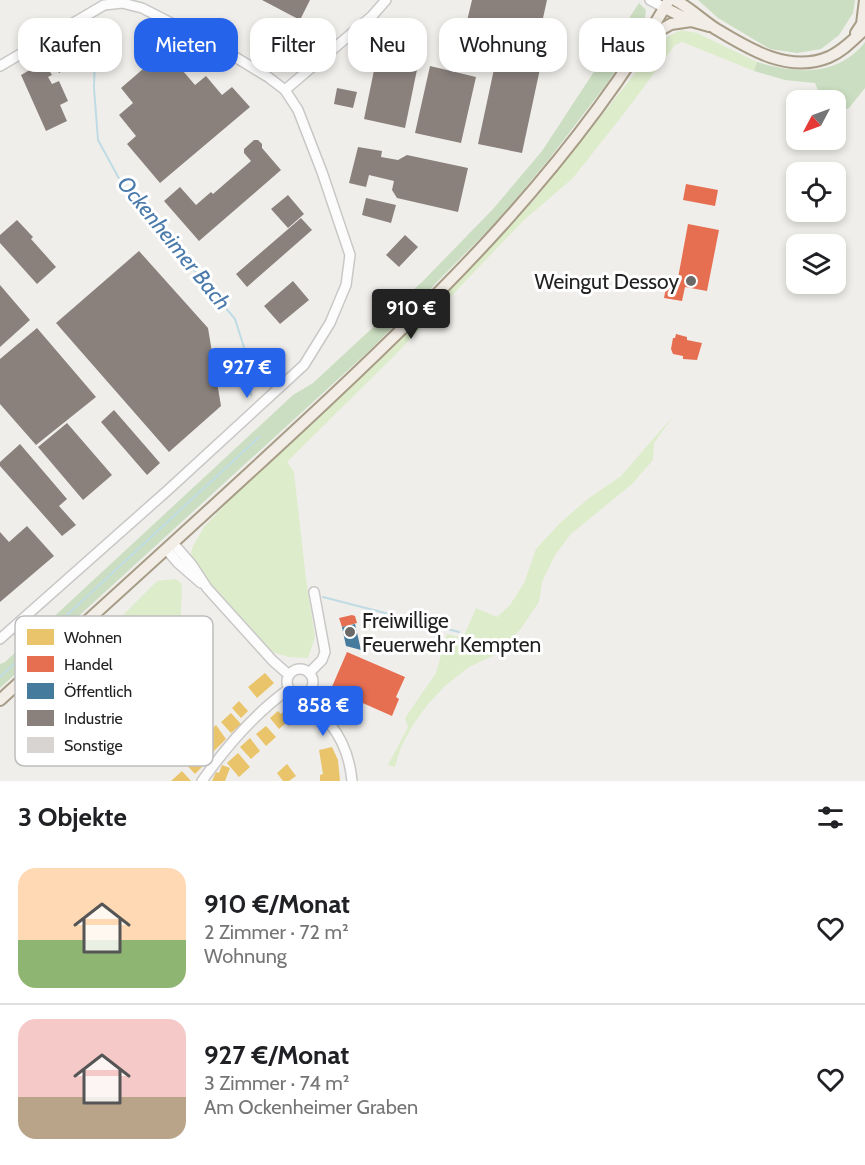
<!DOCTYPE html>
<html lang="de">
<head>
<meta charset="utf-8">
<style>
  body { margin:0; font-family:Cabin,sans-serif; background:#f6f6f6; color:#202124; height:100vh; display:flex; flex-direction:column; font-size:22px; white-space:nowrap }
  * { box-sizing:border-box; margin:0 }
  p { font-size:20px; color:#757577 }
  .icon { flex:none; width:33px; height:33px; fill:none; stroke:currentColor; stroke-width:2; stroke-linecap:round; stroke-linejoin:round }
  .map { position:relative; height:781px; overflow:hidden }
  .side { display:flex; flex-direction:column; background:#fff; flex:1 }
  .side>* { flex:none }
  .top-card { position:absolute; left:18px; top:18px; width:830px; height:54px; display:flex; gap:12px }
  .needle { width:39px; rotate:229deg }
  .controls { position:absolute; left:786px; top:90px; display:grid; gap:12px }
  .controls a { display:grid; place-items:center; width:60px; height:60px; border-radius:12px; background:#fff; box-shadow:0 3px 9px #0003; font-size:30px }
  .price { position:absolute; translate:-50% -51px; padding:0 14px; border-radius:6px; background:#2563eb; color:#fff; font-size:20px; line-height:39px; filter:drop-shadow(0 2px 3px #0008) }
  .price::after { content:''; position:absolute; left:50%; top:36px; width:18px; height:14px; margin-left:-9px; background:inherit; clip-path:polygon(0 0,100% 0,50% 100%) }
  .price.active { background:#222; color:#fff }
  ul { padding:0; list-style:none }
  li { display:flex; align-items:center; gap:18px; height:150px; padding:0 18px }
  li+li { border-top:2px solid #e0e0e0 }
  li span { display:grid; place-items:center; flex:none; width:168px; height:120px; border-radius:18px; color:#555 }
  li>.icon { margin-inline-start:auto }
  span .icon { width:72px; height:72px; fill:#fffc; stroke-width:1 }
  li b { font-size:26px }
  h2 { display:flex; justify-content:space-between; align-items:center; height:72px; padding:0 18px; font-size:26px }
  .pill { padding:0 21px; border-radius:18px; background:#fff; box-shadow:0 3px 9px #0003; font-size:21px; line-height:54px }
  .pill.active { background:#2563eb; color:#fff }
  .map>svg:first-child { display:block }
  .grass { fill:#ddeccb }
  .forest { fill:#cbdec1 }
  .homes { fill:#e9c46a }
  .shops { fill:#e76f51 }
  .public { fill:#457b9d }
  .industry { fill:#8a817c }
  .lines { fill:none; stroke-linecap:round; stroke-linejoin:round }
  .stream { stroke:#bfdbe3; stroke-width:2 }
  .minor-casing { stroke:#c9c8c7; stroke-width:12 }
  .major-casing { stroke:#a79c86; stroke-width:14 }
  .minor { stroke:#fdfcfc; stroke-width:9 }
  .major { stroke:#f3ede7; stroke-width:10 }
  .poi-dot { fill:#6a6968; stroke:#fff; stroke-width:2 }
  .labels { text-anchor:middle; dominant-baseline:central; stroke-width:6; stroke-linejoin:round; paint-order:stroke }
  .poi-label { font-size:21px; fill:#222; stroke:#fff; text-anchor:end }
  .water-label { font-size:22px; font-style:italic; fill:#4a7aab; stroke:#fff }
  .key { fill:#fff; stroke:#bdbdbd; stroke-width:1.5 }
  .key-label { font-size:16px; fill:#222 }
</style>
</head>
<body>
<div class="map">
<svg width="865" height="781" viewBox="0 0 865 781">
  <rect width="100%" height="100%" fill="#f0eeeb"/>
  <!-- grass -->
  <path class="grass" d="M681 30 697 33 757 62 754 71 682 42 675 45 626 111 573 178 523 221 394 356 287 462 294 472 306 579 315 637 308 658 289 657 269 651 208 583 194 563 191 553 193 546 204 527 236 493 394 347 536 198 652 52 667 37Z
    M674 415 654 443 653 460 632 484 571 534 555 555 542 582 539 602 520 630 493 656 469 667 445 686 428 704 414 723 401 747 395 767 388 765 408 727 405 718 436 673 447 634 463 638 476 608 497 617 510 605 524 583 536 549 560 523 589 498 621 476Z
    M176 579 182 584 180 639 173 697 156 733 124 720 130 690 114 686 110 706 85 698 79 705 50 688 157 581Z"/>
  <!-- forest -->
  <path class="forest" d="M698 0H855L853 13 839 35 821 49 797 53 770 49 718 18Z
    M639 3 646 10 644 24 608 82 549 159 501 217 371 349 0 688V664L5 662 293 395 313 383 424 280 493 209 542 151Z
    M865 42V88L849 108 836 113V100H822L815 83 785 80 754 71 757 62C795 74 838 77 865 42Z"/>
  <!-- homes -->
  <path class="homes" d="M265 673 274 683 257 698 248 687Z
    M239 701 248 711 241 718 232 708Z
    M300 705 309 716 300 724 296 720 289 726 286 723 279 729 270 718 278 711 281 714 288 707 292 712Z
    M231 713 241 724 231 733 221 722Z
    M216 725 226 739 208 757 194 746Z
    M266 726 276 737 266 746 256 734Z
    M250 738 260 751 251 759 240 747Z
    M332 747 338 760 340 781H320V775L323 774 319 750Z
    M191 753 203 766 195 774 183 761Z
    M238 753 250 767 239 777 227 763Z
    M287 764 296 776 289 781H283L277 773Z
    M222 765 230 768 225 781H212L216 772 219 773Z
    M182 771 191 781H171Z"/>
  <!-- shops -->
  <path class="shops" d="M686 184 718 190 715 206 683 200Z
    M688 224 719 230 707 291 685 287 682 301 664 298 668 277 678 278Z
    M676 334 687 337V340L702 343 697 360 683 359V356L673 354 671 349 673 338H675Z
    M352 615 355 616 357 623 342 627 339 618Z
    M347 652 405 677 396 697 399 699 392 716 331 689Z"/>
  <!-- public -->
  <path class="public" d="M355 624 361 650 346 646 342 627Z"/>
  <!-- industry -->
  <path class="industry" d="M262 0H310L300 20Z
    M472 0H547L538 41 466 25Z
    M379 46 420 55 405 128 364 119Z
    M165 50 195 85 206 76 222 95 232 87 250 107 160 183 127 144 136 136 119 115 133 103 121 88Z
    M62 51 71 66 59 73 50 58Z
    M497 55 541 64 522 153 478 144Z
    M44 62 52 75 48 77 52 84 59 81 68 101 60 105 67 121 46 131 21 75Z
    M430 66 476 77 461 143 415 133Z
    M337 88 357 92 353 108 334 104Z
    M254 140H258L262 144V148L281 170 199 241 164 201 180 187 196 205 211 192 213 194 251 161 244 153V149Z
    M358 147 382 151 381 157 398 160 407 155 468 168 458 212 397 198 392 190 394 181 369 175 366 187 349 183Z
    M288 195 304 214 288 228 271 209Z
    M366 198 396 205 391 223 362 215Z
    M301 218 312 230 247 287 236 274Z
    M17 220 33 237 31 239 56 267 37 284 0 243V235Z
    M405 235 418 247 399 267 386 255Z
    M139 251 208 328 221 406 169 452 56 323Z
    M293 281 309 300 280 324 264 306Z
    M0 285 30 320 0 347Z
    M37 328 96 397 36 445 0 404V359Z
    M114 410 160 463 147 475 101 422Z
    M67 423 112 475 83 500 38 447Z
    M20 444 67 499 59 506 76 525 62 536 0 466V462Z
    M27 526 54 556 0 602V532L9 542Z"/>
  <g class="lines">
    <!-- stream -->
    <path class="stream" d="M96 21 94 88 98 140 122 184 235 319 249 363 251 395
      M323 597 459 632
      M0 677 259 437"/>
    <defs>
      <path id="minor" d="M650 0 665 8
        M0 66 104 5 122 3 142 8 222 49 268 77 285 90 298 110 322 172 350 255 346 285 330 323 304 365 168 490 0 639
        M285 90 372 16 386 0
        M173 543 192 565 207 588 273 661 289 675
        M166 549 178 563 201 583
        M287 682a13 13 0 1 1 26 0a13 13 0 1 1-26 0Z
        M309 673 322 660 325 652 314 592
        M307 693C313 706 321 714 330 724 344 741 350 759 352 781
        M202 781C226 747 255 713 289 689"/>
      <path id="major" d="M675 0C690 8 702 20 716 29 749 49 789 74 829 57 843 51 854 39 865 29
        M665 8 691 21 709 26
        M856 33 862 24 865 0
        M648 37 671 24 691 21
        M0 700C100 609 200 519 299 427 437 299 575 164 669 0"/>
    </defs>
    <!-- minor casing -->
    <use href="#minor" class="minor-casing"/>
    <!-- major casing -->
    <use href="#major" class="major-casing"/>
    <!-- minor -->
    <use href="#minor" class="minor"/>
    <!-- major -->
    <use href="#major" class="major"/>
  </g>
  <!-- markers -->
  <g class="poi-dot">
    <circle cx="691" cy="281" r="6"/>
    <circle cx="350" cy="632" r="6"/>
  </g>
  <g class="labels">
    <!-- poi labels -->
    <g class="poi-label">
      <text x="679" y="281">Weingut Dessoy</text>
      <text x="362" y="620" text-anchor="start">Freiwillige<tspan x="362" dy="24">Feuerwehr Kempten</tspan></text>
    </g>
    <!-- water labels -->
    <g class="water-label">
      <text transform="translate(174 243) rotate(51)">Ockenheimer Bach</text>
    </g>
  </g>
  <!-- legend -->
  <rect x="15" y="616" width="198" height="150" rx="9" class="key"/>
  <rect x="27" y="629" width="27" height="16" fill="#e9c46a"/>
  <rect x="27" y="656" width="27" height="16" fill="#e76f51"/>
  <rect x="27" y="683" width="27" height="16" fill="#457b9d"/>
  <rect x="27" y="710" width="27" height="16" fill="#8a817c"/>
  <rect x="27" y="737" width="27" height="16" fill="#d7d4d2"/>
  <g class="key-label">
    <text x="64" y="643">Wohnen</text>
    <text x="64" y="670">Handel</text>
    <text x="64" y="697">Öffentlich</text>
    <text x="64" y="724">Industrie</text>
    <text x="64" y="751">Sonstige</text>
  </g>
</svg>
<div class="controls">
<a><svg class="needle" viewBox="-14 -14 28 28"><path d="M0-13l5 13h-10z" fill="#e53935"/><path d="M0 13l5-13h-10z" fill="#757577"/></svg></a>
<a><svg class="icon" aria-label="locate" viewBox="0 0 24 24"><circle cx="12" cy="12" r="6"/><path d="M12 2v4M12 18v4M2 12h4M18 12h4"/></svg></a>
<a><svg class="icon" aria-label="layers" viewBox="0 0 24 24"><path d="M12 4l9 5-9 5-9-5zM3 14l9 5 9-5"/></svg></a>
</div>
<b class="price active" style="left:411px;top:340px">910 €</b>
<b class="price" style="left:247px;top:399px">927 €</b>
<b class="price" style="left:323px;top:737px">858 €</b>
<div class="top-card">
<a class="pill">Kaufen</a>
<a class="pill active">Mieten</a>
<a class="pill">Filter</a>
<a class="pill">Neu</a>
<a class="pill">Wohnung</a>
<a class="pill">Haus</a>
</div>
</div>
<section class="side">
<h2>3 Objekte<svg class="icon" aria-label="filters" viewBox="0 0 24 24"><path d="M4 7h16M4 17h16"/><circle cx="9" cy="7" r="2"/><circle cx="15" cy="17" r="2"/></svg></h2>
<ul>
<li><span style="background:linear-gradient(#ffd9b3 60%,#8fb573 0)"><svg class="icon" aria-label="home" viewBox="0 0 24 24"><path d="M3 11l9-7 9 7M6 9v11h12V9"/></svg></span><div><b>910 €/Monat</b><p>2 Zimmer · 72 m²</p><p>Wohnung</p></div><svg class="icon" aria-label="heart" viewBox="0 0 24 24"><path d="M12 20l-8-8c-3-5 5-10 8-4 3-6 11-1 8 4z"/></svg></li>
<li><span style="background:linear-gradient(#f6c9c9 65%,#b9a48a 0)"><svg class="icon" aria-label="home" viewBox="0 0 24 24"><path d="M3 11l9-7 9 7M6 9v11h12V9"/></svg></span><div><b>927 €/Monat</b><p>3 Zimmer · 74 m²</p><p>Am Ockenheimer Graben</p></div><svg class="icon" aria-label="heart" viewBox="0 0 24 24"><path d="M12 20l-8-8c-3-5 5-10 8-4 3-6 11-1 8 4z"/></svg></li>
</ul>
</section>
</body>
</html>
